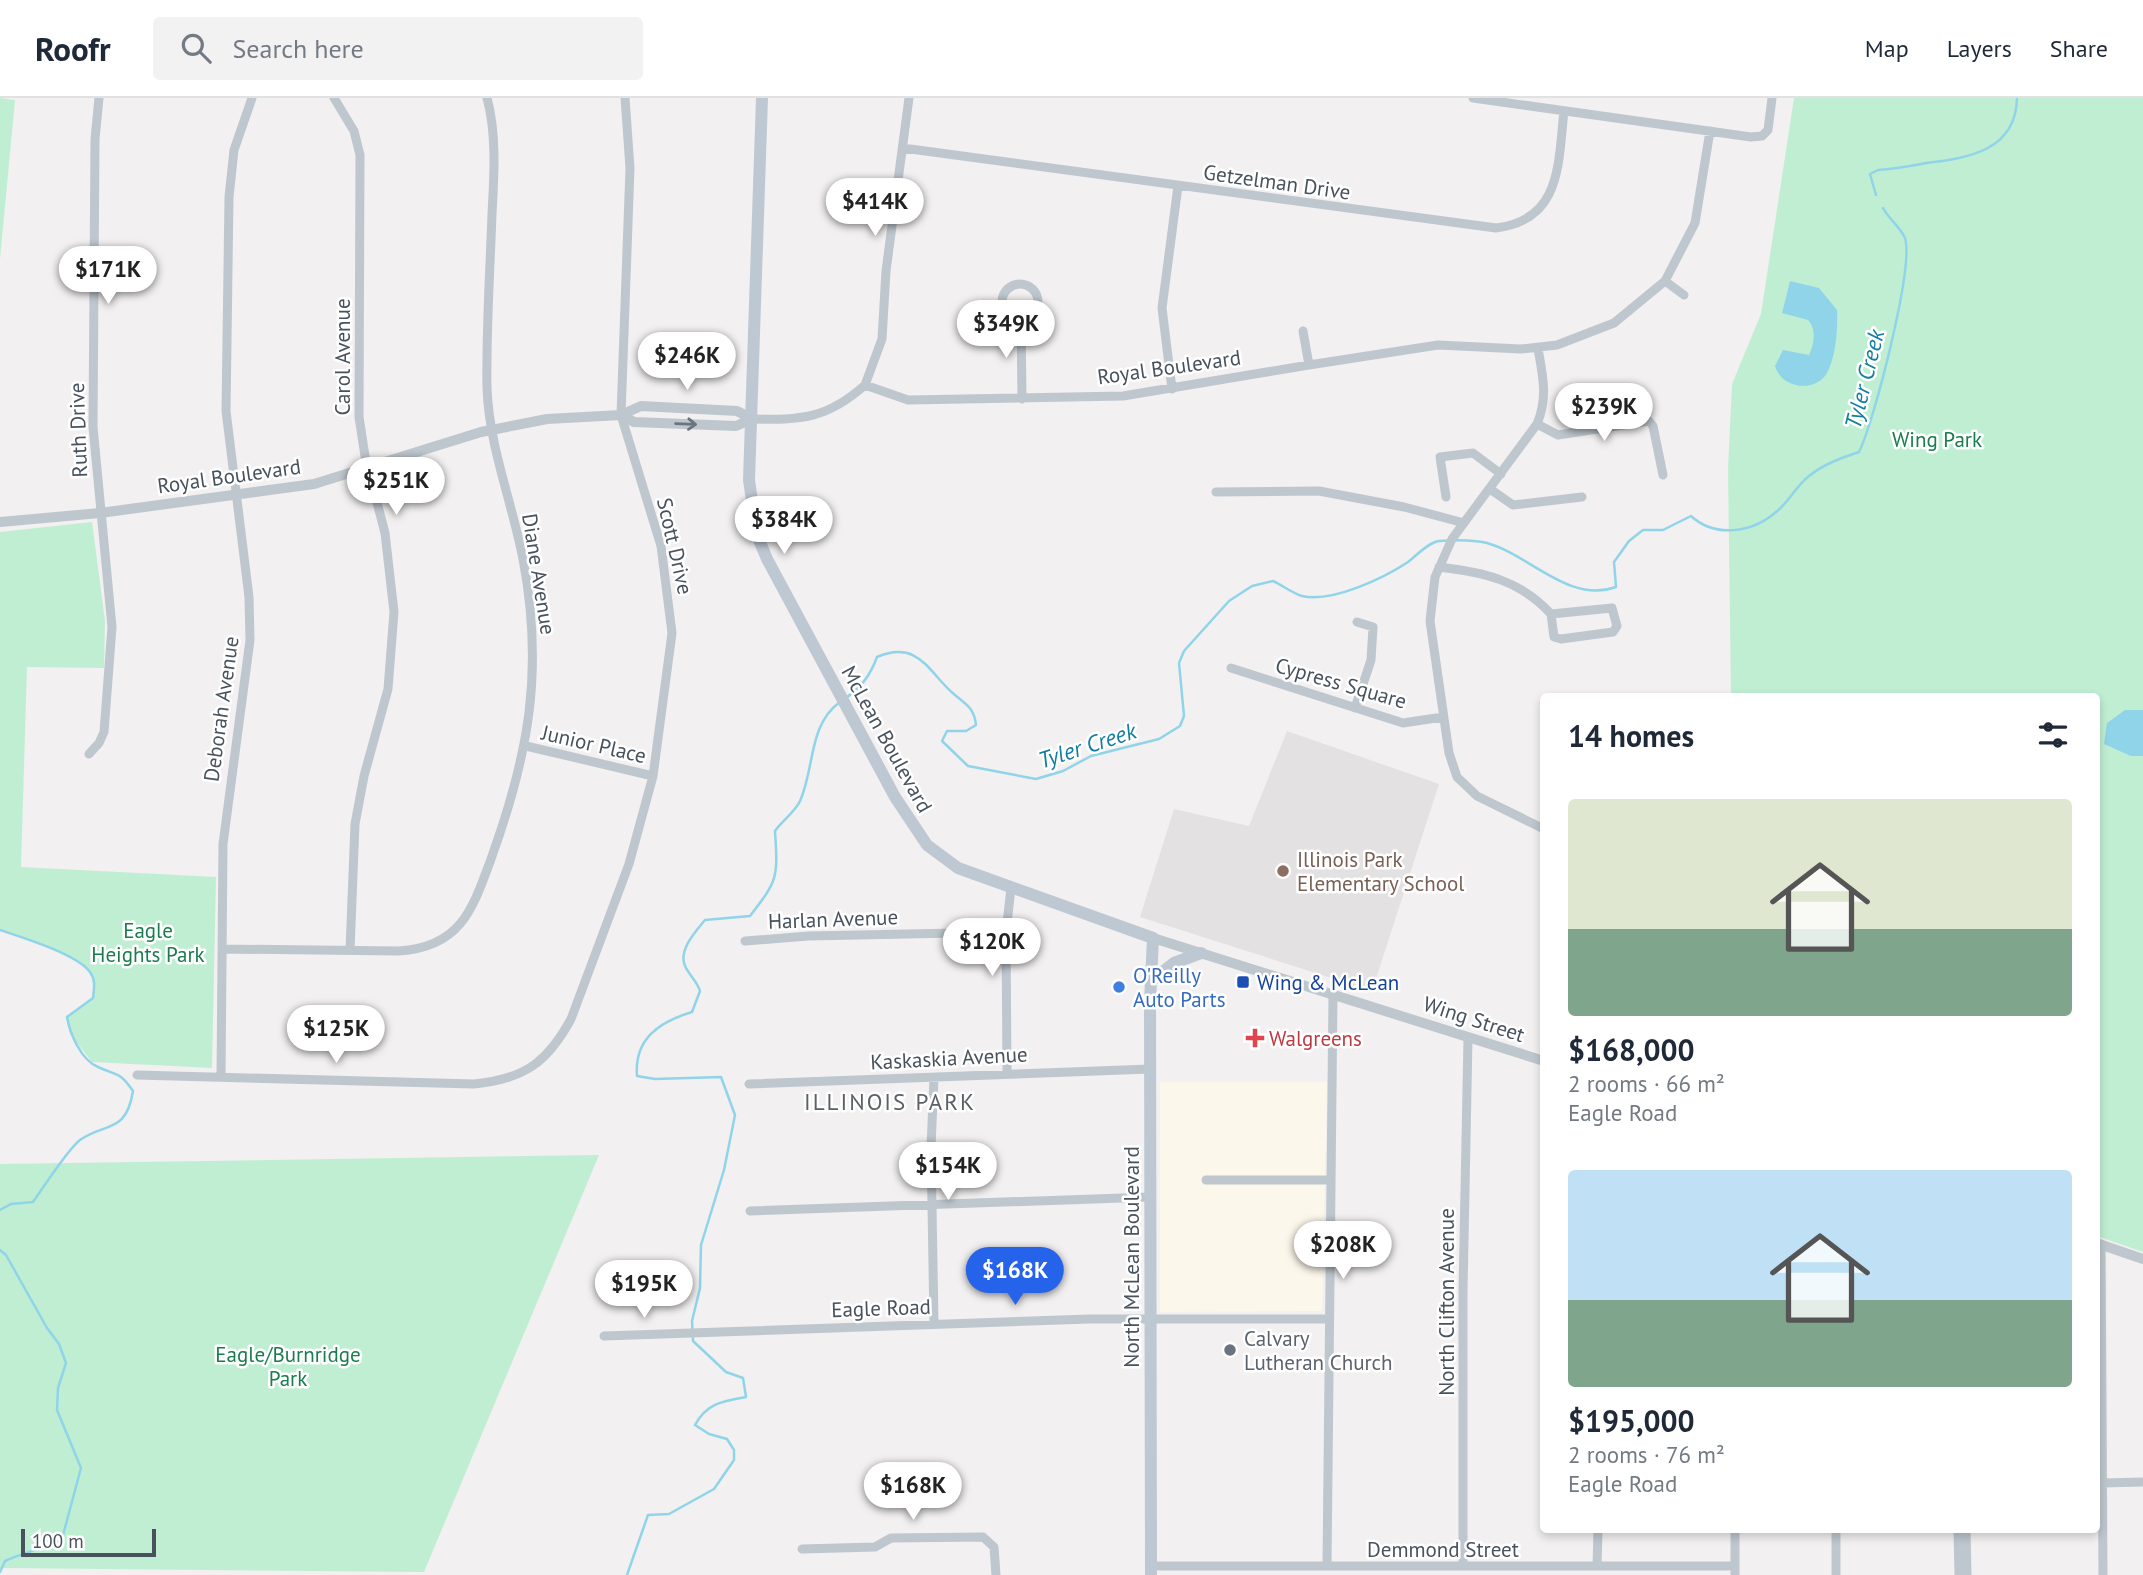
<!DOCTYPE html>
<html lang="en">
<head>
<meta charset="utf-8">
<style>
  body { margin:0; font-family:"PT Sans",sans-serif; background:#f2f2f3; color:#1f2937; height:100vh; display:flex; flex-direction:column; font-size:26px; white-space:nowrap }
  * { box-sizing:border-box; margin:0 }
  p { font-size:23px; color:#747a83 }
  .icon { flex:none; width:38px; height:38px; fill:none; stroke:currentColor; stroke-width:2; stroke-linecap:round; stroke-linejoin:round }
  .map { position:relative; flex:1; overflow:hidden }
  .drawer { position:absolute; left:1540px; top:595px; width:560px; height:840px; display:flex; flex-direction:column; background:#fff; border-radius:7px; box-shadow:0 4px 10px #0003 }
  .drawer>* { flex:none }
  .scale { position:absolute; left:21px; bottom:18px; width:135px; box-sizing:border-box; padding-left:7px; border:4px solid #48525d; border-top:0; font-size:19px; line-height:24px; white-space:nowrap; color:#48525d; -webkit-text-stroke:5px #fff; paint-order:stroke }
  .price { position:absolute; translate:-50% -60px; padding:0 16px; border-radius:24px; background:#fff; color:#222; font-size:23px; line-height:46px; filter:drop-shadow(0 2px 4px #0008) }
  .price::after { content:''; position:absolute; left:50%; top:42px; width:21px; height:16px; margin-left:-10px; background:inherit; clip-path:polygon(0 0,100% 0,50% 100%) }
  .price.on { background:#2563eb; color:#fff }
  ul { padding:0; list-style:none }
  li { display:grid; align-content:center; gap:14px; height:371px; padding:0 28px }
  li span { display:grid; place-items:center; height:217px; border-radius:7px; color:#555 }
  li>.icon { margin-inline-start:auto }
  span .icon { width:126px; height:126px; fill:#fffc; stroke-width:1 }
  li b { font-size:30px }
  h2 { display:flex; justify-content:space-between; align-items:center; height:84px; padding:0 28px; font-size:30px }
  header { display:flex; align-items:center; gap:42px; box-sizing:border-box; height:98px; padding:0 35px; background:#fff; border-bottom:2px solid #e0e1e3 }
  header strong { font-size:33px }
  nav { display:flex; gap:38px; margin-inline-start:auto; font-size:24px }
  .search { width:490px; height:63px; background:#f2f2f3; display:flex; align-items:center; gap:18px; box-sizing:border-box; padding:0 24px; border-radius:7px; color:#747a83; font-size:26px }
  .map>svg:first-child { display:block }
  .commercial { fill:#fcf7eb }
  .education { fill:#e3e1e2 }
  .green { fill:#c0eed3 }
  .water { fill:#8fd4e9 }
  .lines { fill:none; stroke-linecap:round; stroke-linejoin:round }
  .stream { stroke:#8fd4e9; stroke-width:2.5 }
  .minor { stroke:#bec7ce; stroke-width:9 }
  .tertiary { stroke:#bec7ce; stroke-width:10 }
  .secondary { stroke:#bec8d3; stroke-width:12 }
  .oneway { stroke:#6b757f }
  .education-dot { fill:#8d6e63; stroke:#fff; stroke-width:2.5 }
  .transit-dot { fill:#1a4fb4; stroke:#fff; stroke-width:2.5 }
  .shop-dot { fill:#3f7fe0; stroke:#fff; stroke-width:2.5 }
  .health-dot { fill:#e0444e; stroke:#fff; stroke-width:2.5 }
  .worship-dot { fill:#6b7280; stroke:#fff; stroke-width:2.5 }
  .labels { text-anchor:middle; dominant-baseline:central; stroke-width:5; stroke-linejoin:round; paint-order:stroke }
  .street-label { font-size:21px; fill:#48525d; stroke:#fff }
  .park-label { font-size:21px; fill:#1b7c4e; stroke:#fff }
  .education-label { font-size:21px; fill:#785e54; stroke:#fff; text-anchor:start }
  .shop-label { font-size:21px; fill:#366cbe; stroke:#fff; text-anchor:start }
  .transit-label { font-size:21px; fill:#164399; stroke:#fff; text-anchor:start }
  .health-label { font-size:21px; fill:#be3a42; stroke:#fff; text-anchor:start }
  .worship-label { font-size:21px; fill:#5b616d; stroke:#fff; text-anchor:start }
  .water-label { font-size:23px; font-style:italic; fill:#127da0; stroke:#fff }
  .neighbourhood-label { font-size:23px; letter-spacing:2px; fill:#5d6065; stroke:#fff }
</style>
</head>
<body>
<header>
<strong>Roofr</strong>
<div class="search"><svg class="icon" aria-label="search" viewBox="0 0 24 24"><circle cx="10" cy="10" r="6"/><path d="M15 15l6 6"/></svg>Search here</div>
<nav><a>Map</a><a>Layers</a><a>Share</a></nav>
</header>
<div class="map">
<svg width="2143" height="1477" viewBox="0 0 2143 1477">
  <rect width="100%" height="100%" fill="#f2f0f0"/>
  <!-- commercial -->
  <path class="commercial" d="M1160 984H1327L1322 1213 1160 1214Z"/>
  <!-- education -->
  <path class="education" d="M1287 633 1439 686 1372 893 1140 819 1174 711 1249 728Z"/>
  <!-- green -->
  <path class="green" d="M0 0 15 2 0 161Z
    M1794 0H2143V1154L2097 1138 2096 598H1731L1728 371 1732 286 1761 216Z
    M92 424 105 523 104 570 27 569 21 769 216 779 212 970 92 964 70 936 67 919 93 900C94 891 96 882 90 874 76 856 21 839 0 832V434Z
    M599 1057 424 1474 0 1470V1066Z"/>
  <!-- water -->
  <path class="water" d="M1790 183 1819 190 1837 212C1838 229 1836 263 1825 278 1811 295 1781 289 1775 268L1783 252 1809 257C1814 246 1817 232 1808 222L1782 215Z
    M2125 612H2143V658H2131L2104 646 2107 625Z"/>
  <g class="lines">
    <!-- stream -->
    <path class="stream" d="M1876 97 1870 76 1878 72C1895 71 1910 68 1926 65 1968 60 2016 53 2017 0
      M846 600C862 588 870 578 877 559 920 541 929 576 955 597 967 607 974 610 976 627L966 633H947L942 643 968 668 1036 681 1063 673 1091 658 1159 641 1180 628 1184 618 1179 565 1184 553 1229 503 1252 488 1273 483C1282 487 1292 495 1302 498 1332 505 1384 480 1408 464 1416 458 1429 444 1439 443 1453 442 1474 442 1487 445 1530 457 1569 506 1616 489L1614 464 1629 443 1643 432H1663L1691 418C1715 440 1752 435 1776 414 1789 404 1796 388 1809 378 1824 366 1841 360 1859 354 1874 324 1914 169 1905 140 1901 130 1888 120 1883 110
      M0 832C21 839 77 856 90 874 96 882 94 891 93 900L67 919C70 936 81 962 98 969 118 978 120 974 133 993 126 1036 106 1024 80 1042 69 1050 42 1091 33 1104L11 1106 0 1112
      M0 1152 6 1157 47 1230 59 1246 66 1265 58 1290 57 1312 81 1370 62 1441C43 1451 24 1454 5 1463L0 1474
      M627 1477 648 1417 669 1416 714 1391 734 1362V1352L727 1341 709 1336 695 1327C707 1305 723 1303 746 1299L743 1280 726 1274 693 1243 692 1223 700 1190 701 1147 724 1072 735 1017 721 979 655 981 637 978C634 941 659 924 692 914L700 893C697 883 689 877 685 868 678 852 696 833 705 822L750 818C778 782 778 780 775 733 782 723 795 714 800 703 815 670 808 627 840 604"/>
    <!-- minor -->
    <path class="minor" d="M334 0 354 33 360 57 359 319 365 358 385 435 394 514 388 591 364 678 355 726 350 852
      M1473 0 1751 39 1762 38 1768 32 1772 0
      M903 50 1496 130C1562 122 1558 65 1564 13
      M1665 183 1695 125 1710 33
      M1002 204a18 18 0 1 1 36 0a18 18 0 1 1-36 0Z
      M1021 223 1022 301
      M1538 251C1543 278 1548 300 1537 326L1452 441 1435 479 1430 523 1449 655 1457 679 1477 698 1544 731
      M1309 267 1438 247 1521 251 1557 247 1614 225 1665 183 1684 197
      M865 287 882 241 886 173 909 0
      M1172 291 1162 210 1178 88
      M752 321C801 322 827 321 865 287L908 302 1123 298 1309 267 1303 233
      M1537 326 1558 337 1649 323 1653 328 1663 377
      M1490 391 1513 407 1582 399
      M1216 394 1319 393 1404 409 1464 425
      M1446 399 1440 359 1473 355 1501 376
      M1439 469C1483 474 1520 482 1551 516
      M1612 510 1617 528 1613 534 1561 541 1554 539 1551 516Z
      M1231 570 1403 625 1443 619
      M1355 610 1371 562 1373 529 1357 524
      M526 648 653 678
      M89 656 99 645 104 634 112 529 93 329 95 41 99 0
      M745 843 808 838 1006 834
      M222 851 399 853C460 849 472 813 491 761 529 656 544 572 523 461 512 404 489 348 487 290 486 232 490 174 492 116 494 78 497 37 487 0
      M1007 974 1006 834 1011 790
      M137 977 474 986C524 981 547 965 571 921L629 766 653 678 672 535 661 448 621 317 630 70 625 0
      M221 979 223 746 250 542 249 499 226 313 229 99 234 52 252 0
      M749 986 1150 971
      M1206 1082H1329
      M750 1113 1150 1099
      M2101 1146 2103 1477
      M934 1226 931 1049 934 980
      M604 1238 1089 1221H1327
      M2102 1385 2143 1384
      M1836 1432V1477
      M1958 1432 1959 1477
      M1966 1432 1967 1477
      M802 1451 875 1449 891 1440 983 1439 994 1449 996 1477
      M1151 1468H1735
      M1327 1468 1333 896
      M1463 1468V1194L1468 940
      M1597 1468 1598 1432
      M1735 1477V1432"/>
    <!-- tertiary -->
    <path class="tertiary" d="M0 424 100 415 314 386 481 334 547 321 621 317 634 324 736 328 752 321 737 313 641 308 621 317
      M1153 840 1544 963
      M2096 1145 2143 1161"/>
    <!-- secondary -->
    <path class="secondary" d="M762 0 749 382 757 437 767 461 895 699 927 747 958 770 1153 840 1150 904 1151 1477
      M1151 883 1174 865 1201 855"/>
  </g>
  <!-- one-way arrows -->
  <defs><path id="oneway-shaft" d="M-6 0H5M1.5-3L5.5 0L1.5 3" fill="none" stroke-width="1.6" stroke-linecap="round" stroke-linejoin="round" transform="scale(1.75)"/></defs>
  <use class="oneway" href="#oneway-shaft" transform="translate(686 326) rotate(2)"/>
  <!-- markers -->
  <circle class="education-dot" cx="1283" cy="773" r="7"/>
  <rect class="transit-dot" x="1236" y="877" width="14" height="14" rx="3.5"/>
  <circle class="shop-dot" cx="1119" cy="889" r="7"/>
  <path class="health-dot" d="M1251.5 929.5h7v7h7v7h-7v7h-7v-7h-7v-7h7z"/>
  <circle class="worship-dot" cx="1230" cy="1252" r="7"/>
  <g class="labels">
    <!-- street labels -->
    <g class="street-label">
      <text transform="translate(1277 84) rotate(8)">Getzelman Drive</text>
      <text transform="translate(342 259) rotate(-90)">Carol Avenue</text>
      <text transform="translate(1169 269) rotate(-8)">Royal Boulevard</text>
      <text transform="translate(78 332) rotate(-92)">Ruth Drive</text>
      <text transform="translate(229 378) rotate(-8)">Royal Boulevard</text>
      <text transform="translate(675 448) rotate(77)">Scott Drive</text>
      <text transform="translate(539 476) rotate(81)">Diane Avenue</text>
      <text transform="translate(1341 585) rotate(16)">Cypress Square</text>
      <text transform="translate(221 611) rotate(-82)">Deborah Avenue</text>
      <text transform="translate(887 641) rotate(61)">McLean Boulevard</text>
      <text transform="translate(594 646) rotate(13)">Junior Place</text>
      <text transform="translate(833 821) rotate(-2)">Harlan Avenue</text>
      <text transform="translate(1474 921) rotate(18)">Wing Street</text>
      <text transform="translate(949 960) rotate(-3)">Kaskaskia Avenue</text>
      <text transform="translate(1131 1159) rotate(-90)">North McLean Boulevard</text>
      <text transform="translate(1446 1204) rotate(-90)">North Clifton Avenue</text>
      <text transform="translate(881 1210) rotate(-2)">Eagle Road</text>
      <text x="1443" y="1451">Demmond Street</text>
    </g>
    <!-- park labels -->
    <g class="park-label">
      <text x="1937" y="341">Wing Park</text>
      <text x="148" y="832">Eagle<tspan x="148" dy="24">Heights Park</tspan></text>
      <text x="288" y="1256">Eagle/Burnridge<tspan x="288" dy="24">Park</tspan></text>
    </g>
    <!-- education labels -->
    <g class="education-label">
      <text x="1297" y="761">Illinois Park<tspan x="1297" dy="24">Elementary School</tspan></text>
    </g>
    <!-- shop labels -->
    <g class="shop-label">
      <text x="1133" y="877">O'Reilly<tspan x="1133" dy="24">Auto Parts</tspan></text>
    </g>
    <!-- transit labels -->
    <g class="transit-label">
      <text x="1257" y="884">Wing &amp; McLean</text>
    </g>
    <!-- health labels -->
    <g class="health-label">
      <text x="1269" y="940">Walgreens</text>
    </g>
    <!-- worship labels -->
    <g class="worship-label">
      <text x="1244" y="1240">Calvary<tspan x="1244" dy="24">Lutheran Church</tspan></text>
    </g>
    <!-- water labels -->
    <g class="water-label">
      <text transform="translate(1864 281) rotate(-76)">Tyler Creek</text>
      <text transform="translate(1087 647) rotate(-18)">Tyler Creek</text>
    </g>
    <!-- neighbourhood labels -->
    <g class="neighbourhood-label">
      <text x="890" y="1003">ILLINOIS PARK</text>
    </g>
  </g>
</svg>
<div class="scale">100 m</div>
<b class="price" style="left:875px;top:140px">$414K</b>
<b class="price" style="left:108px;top:208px">$171K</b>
<b class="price" style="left:1006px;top:262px">$349K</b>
<b class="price" style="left:687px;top:294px">$246K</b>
<b class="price" style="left:1604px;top:345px">$239K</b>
<b class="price" style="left:396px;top:419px">$251K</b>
<b class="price" style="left:784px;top:458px">$384K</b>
<b class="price" style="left:992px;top:880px">$120K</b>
<b class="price" style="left:336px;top:967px">$125K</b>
<b class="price" style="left:948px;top:1104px">$154K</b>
<b class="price" style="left:1343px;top:1183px">$208K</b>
<b class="price on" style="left:1015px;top:1209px">$168K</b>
<b class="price" style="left:644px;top:1222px">$195K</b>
<b class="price" style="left:913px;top:1424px">$168K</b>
<section class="drawer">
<h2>14 homes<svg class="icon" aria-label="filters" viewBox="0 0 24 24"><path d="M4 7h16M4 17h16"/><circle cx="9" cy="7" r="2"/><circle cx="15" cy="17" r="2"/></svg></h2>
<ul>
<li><span style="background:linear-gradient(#dfe7d0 60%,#7fa58c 0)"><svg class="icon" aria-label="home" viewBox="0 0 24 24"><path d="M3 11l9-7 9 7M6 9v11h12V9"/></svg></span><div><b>$168,000</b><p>2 rooms · 66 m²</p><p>Eagle Road</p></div></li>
<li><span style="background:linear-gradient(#bfe0f5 60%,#7fa58c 0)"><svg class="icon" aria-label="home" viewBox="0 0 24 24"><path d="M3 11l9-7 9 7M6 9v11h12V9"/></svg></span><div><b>$195,000</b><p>2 rooms · 76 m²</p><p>Eagle Road</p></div></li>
</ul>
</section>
</div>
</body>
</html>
